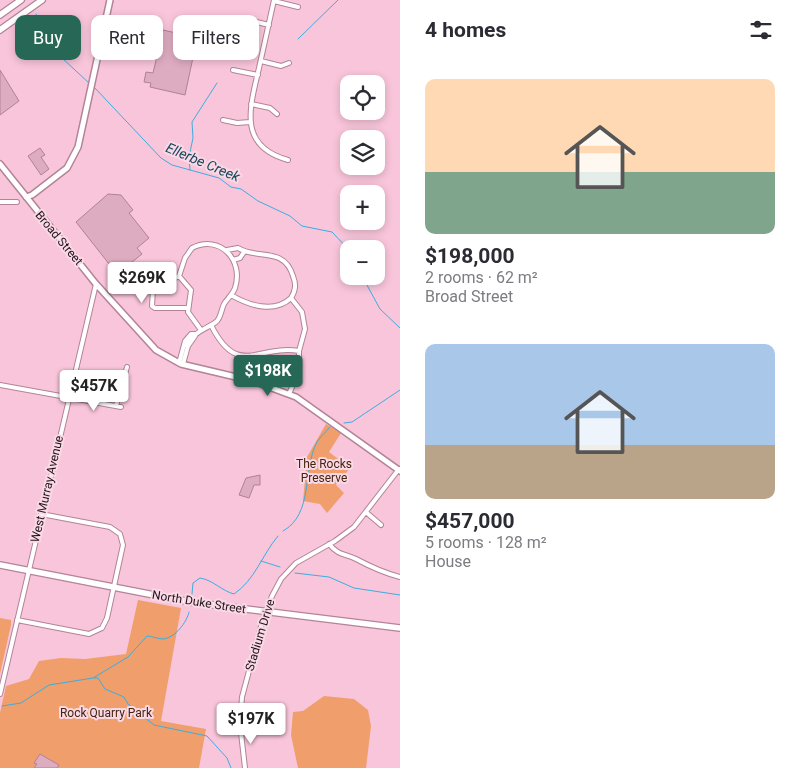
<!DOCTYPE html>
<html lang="en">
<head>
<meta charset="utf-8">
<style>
  body { margin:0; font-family:Roboto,sans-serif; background:#f2f2f3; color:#2b2b33; height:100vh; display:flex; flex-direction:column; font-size:19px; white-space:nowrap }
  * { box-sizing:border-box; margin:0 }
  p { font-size:16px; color:#7c7c81 }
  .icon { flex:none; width:28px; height:28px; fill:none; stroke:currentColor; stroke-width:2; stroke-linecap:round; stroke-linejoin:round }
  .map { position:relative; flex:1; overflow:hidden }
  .panel { display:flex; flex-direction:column; background:#fff; width:400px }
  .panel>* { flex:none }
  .guide { position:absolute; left:15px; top:15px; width:310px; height:45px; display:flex; gap:10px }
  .controls { position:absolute; left:340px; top:75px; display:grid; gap:10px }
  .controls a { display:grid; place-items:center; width:45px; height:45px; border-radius:10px; background:#fff; box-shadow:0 2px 8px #0003; font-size:25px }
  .price { position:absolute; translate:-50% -42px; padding:0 11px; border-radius:5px; background:#fff; color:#222; font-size:16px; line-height:32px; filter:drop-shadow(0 1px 2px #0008) }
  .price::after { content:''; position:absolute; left:50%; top:30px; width:15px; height:11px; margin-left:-8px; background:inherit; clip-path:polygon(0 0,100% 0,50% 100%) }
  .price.on { background:#276755; color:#fff }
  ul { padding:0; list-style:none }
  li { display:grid; align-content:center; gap:10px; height:265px; padding:0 25px }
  li span { display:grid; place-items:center; height:155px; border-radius:10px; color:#555 }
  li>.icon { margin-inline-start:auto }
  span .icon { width:90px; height:90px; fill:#fffc; stroke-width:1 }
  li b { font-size:21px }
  h2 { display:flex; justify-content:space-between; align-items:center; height:60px; padding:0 25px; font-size:21px }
  .pill { padding:0 18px; border-radius:10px; background:#fff; box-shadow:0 2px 8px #0003; font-size:18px; line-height:45px }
  .pill.on { background:#276755; color:#fff }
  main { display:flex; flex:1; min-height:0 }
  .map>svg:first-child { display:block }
  .green { fill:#f09e6b }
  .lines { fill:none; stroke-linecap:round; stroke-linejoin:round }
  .stream { stroke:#3caddf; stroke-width:1 }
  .building { fill:#deacc1; stroke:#b18196 }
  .minor-casing { stroke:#b38397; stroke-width:6 }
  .major-casing { stroke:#b38397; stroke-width:8 }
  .highway-casing { stroke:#b38397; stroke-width:8 }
  .minor { stroke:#fff; stroke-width:4 }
  .major { stroke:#fff; stroke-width:5 }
  .highway { stroke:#fff; stroke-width:5.5 }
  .labels { text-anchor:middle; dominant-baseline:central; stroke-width:4; stroke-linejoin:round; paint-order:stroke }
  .street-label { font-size:12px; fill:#211018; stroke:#f9d9e6 }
  .park-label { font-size:12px; fill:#45230d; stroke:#f9d9e6 }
  .water-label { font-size:14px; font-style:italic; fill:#17455a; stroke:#f9d9e6 }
</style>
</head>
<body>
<main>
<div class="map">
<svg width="400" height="768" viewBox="0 0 400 768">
  <rect width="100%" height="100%" fill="#f9c5da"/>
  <!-- green -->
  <path class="green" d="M326 424 341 433 329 452 350 468 336 485 344 493 327 513 320 504 303 501 307 457Z
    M138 600 181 608 161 721 206 729 199 768H0V713L6 686 29 679 39 661 61 658 85 659 126 654Z
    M0 618 11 620V625L0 674Z
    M324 696 354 699 368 710 371 726 366 768H298L291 735 293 712 303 711Z"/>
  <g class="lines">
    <!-- stream -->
    <path class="stream" d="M36 14 61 57 90 84
      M298 39 338 0
      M93 86 161 158 172 165 219 178 231 187 241 189 258 201 290 216 302 226 332 232 349 250
      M190 170 189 157 193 138 192 122 217 83
      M362 276 380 309 400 328
      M344 423 352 422 400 390
      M283 531C314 514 302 470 317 442 320 437 326 432 330 427
      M261 561 280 567
      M295 573 329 577 354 588 400 595
      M192 594 193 583 200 578C213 580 222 591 234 594 255 580 262 555 278 536
      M94 678H98L105 689 124 697 128 704 154 725 207 736 227 758 231 768
      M2 706 21 703 49 685 93 678 128 657 147 636C151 636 159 639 163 639 175 638 187 622 189 612"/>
  </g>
  <!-- building -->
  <path class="building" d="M163 30 189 36 190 32 198 34 185 95 150 87 151 83 144 82 146 72 153 73Z
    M0 70 19 101 0 115Z
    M40 148 45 155 41 157 49 169 41 175 28 156Z
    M108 194 121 195 133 210 129 213 149 238 137 248 142 254 117 274 76 222Z
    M260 475V485H254L249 498 239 495 246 478Z
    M40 754 59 765 57 768H34L37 764 34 763Z"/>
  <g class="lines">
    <defs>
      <path id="minor" d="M274 0C269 23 264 46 259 68 250 107 237 146 288 160
        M274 1 298 7
        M244 19 269 25
        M261 61 281 66 289 63
        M233 70 258 75
        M251 104 270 108 277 114
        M223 120 237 123 250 122
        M0 202H17
        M227 250 238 248C257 260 284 246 293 276 296 284 296 290 291 298 274 314 248 305 231 295
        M233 260 240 258 244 252
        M179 276 153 289 152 306 155 308H188
        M211 325C238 379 258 344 299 351
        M185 344 188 346V342C196 331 206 329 216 322 221 318 221 310 224 304 227 299 233 294 235 288 244 260 220 234 192 248L185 258 179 276 191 290 188 312 201 330
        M179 363 185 341 191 334H195
        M183 364 188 346 195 336
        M0 385 121 407
        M289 394 299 371V351L305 329 302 312 291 298
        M116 406 127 367
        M367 513 381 525
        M329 544C339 556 344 553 356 559 371 567 384 573 400 577
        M17 620 89 634 102 628 107 618 123 545 120 534 110 527 41 514
        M0 694 96 284
        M245 768 240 724 242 697 263 619 272 596 281 579 296 563 335 541 354 527 399 469"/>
      <path id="major" d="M0 164 96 284 156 350 181 364 253 381 296 397 400 471
        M26 197 32 195 67 168 78 147 110 0"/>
      <path id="highway" d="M0 15 21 0
        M0 30 42 0
        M0 565 190 602 400 628"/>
    </defs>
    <!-- minor casing -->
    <use href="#minor" class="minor-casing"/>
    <!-- major casing -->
    <use href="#major" class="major-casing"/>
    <!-- highway casing -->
    <use href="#highway" class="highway-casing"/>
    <!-- minor -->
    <use href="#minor" class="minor"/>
    <!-- major -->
    <use href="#major" class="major"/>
    <!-- highway -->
    <use href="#highway" class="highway"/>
  </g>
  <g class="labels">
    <!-- street labels -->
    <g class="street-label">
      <text transform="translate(59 238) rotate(50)">Broad Street</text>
      <text transform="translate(47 489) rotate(-77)">West Murray Avenue</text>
      <text transform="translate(199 602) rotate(9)">North Duke Street</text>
      <text transform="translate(260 635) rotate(-73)">Stadium Drive</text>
    </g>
    <!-- park labels -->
    <g class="park-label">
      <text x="324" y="464">The Rocks<tspan x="324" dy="14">Preserve</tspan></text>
      <text x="106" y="713">Rock Quarry Park</text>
    </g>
    <!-- water labels -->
    <g class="water-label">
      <text transform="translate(203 162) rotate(23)">Ellerbe Creek</text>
    </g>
  </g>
</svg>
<div class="controls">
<a><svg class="icon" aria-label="locate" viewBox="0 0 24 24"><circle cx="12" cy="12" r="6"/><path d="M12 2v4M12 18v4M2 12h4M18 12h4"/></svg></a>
<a><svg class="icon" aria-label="layers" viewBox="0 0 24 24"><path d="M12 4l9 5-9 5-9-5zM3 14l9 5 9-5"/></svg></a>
<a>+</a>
<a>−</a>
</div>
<b class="price" style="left:142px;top:304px">$269K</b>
<b class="price on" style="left:268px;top:397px">$198K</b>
<b class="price" style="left:94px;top:412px">$457K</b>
<b class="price" style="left:251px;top:745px">$197K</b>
<div class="guide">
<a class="pill on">Buy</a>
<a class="pill">Rent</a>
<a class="pill">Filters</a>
</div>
</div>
<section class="panel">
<h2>4 homes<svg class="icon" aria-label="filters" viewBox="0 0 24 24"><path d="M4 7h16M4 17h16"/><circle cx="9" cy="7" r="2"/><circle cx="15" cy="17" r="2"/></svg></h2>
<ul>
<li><span style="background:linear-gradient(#ffd9b3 60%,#7fa58c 0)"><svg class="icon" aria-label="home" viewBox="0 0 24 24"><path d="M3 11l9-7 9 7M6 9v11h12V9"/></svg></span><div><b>$198,000</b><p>2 rooms · 62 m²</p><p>Broad Street</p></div></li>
<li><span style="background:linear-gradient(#a9c7e8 65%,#b9a48a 0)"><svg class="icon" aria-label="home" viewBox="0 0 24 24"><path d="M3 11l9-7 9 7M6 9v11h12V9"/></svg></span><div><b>$457,000</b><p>5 rooms · 128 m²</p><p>House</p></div></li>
</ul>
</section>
</main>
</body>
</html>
